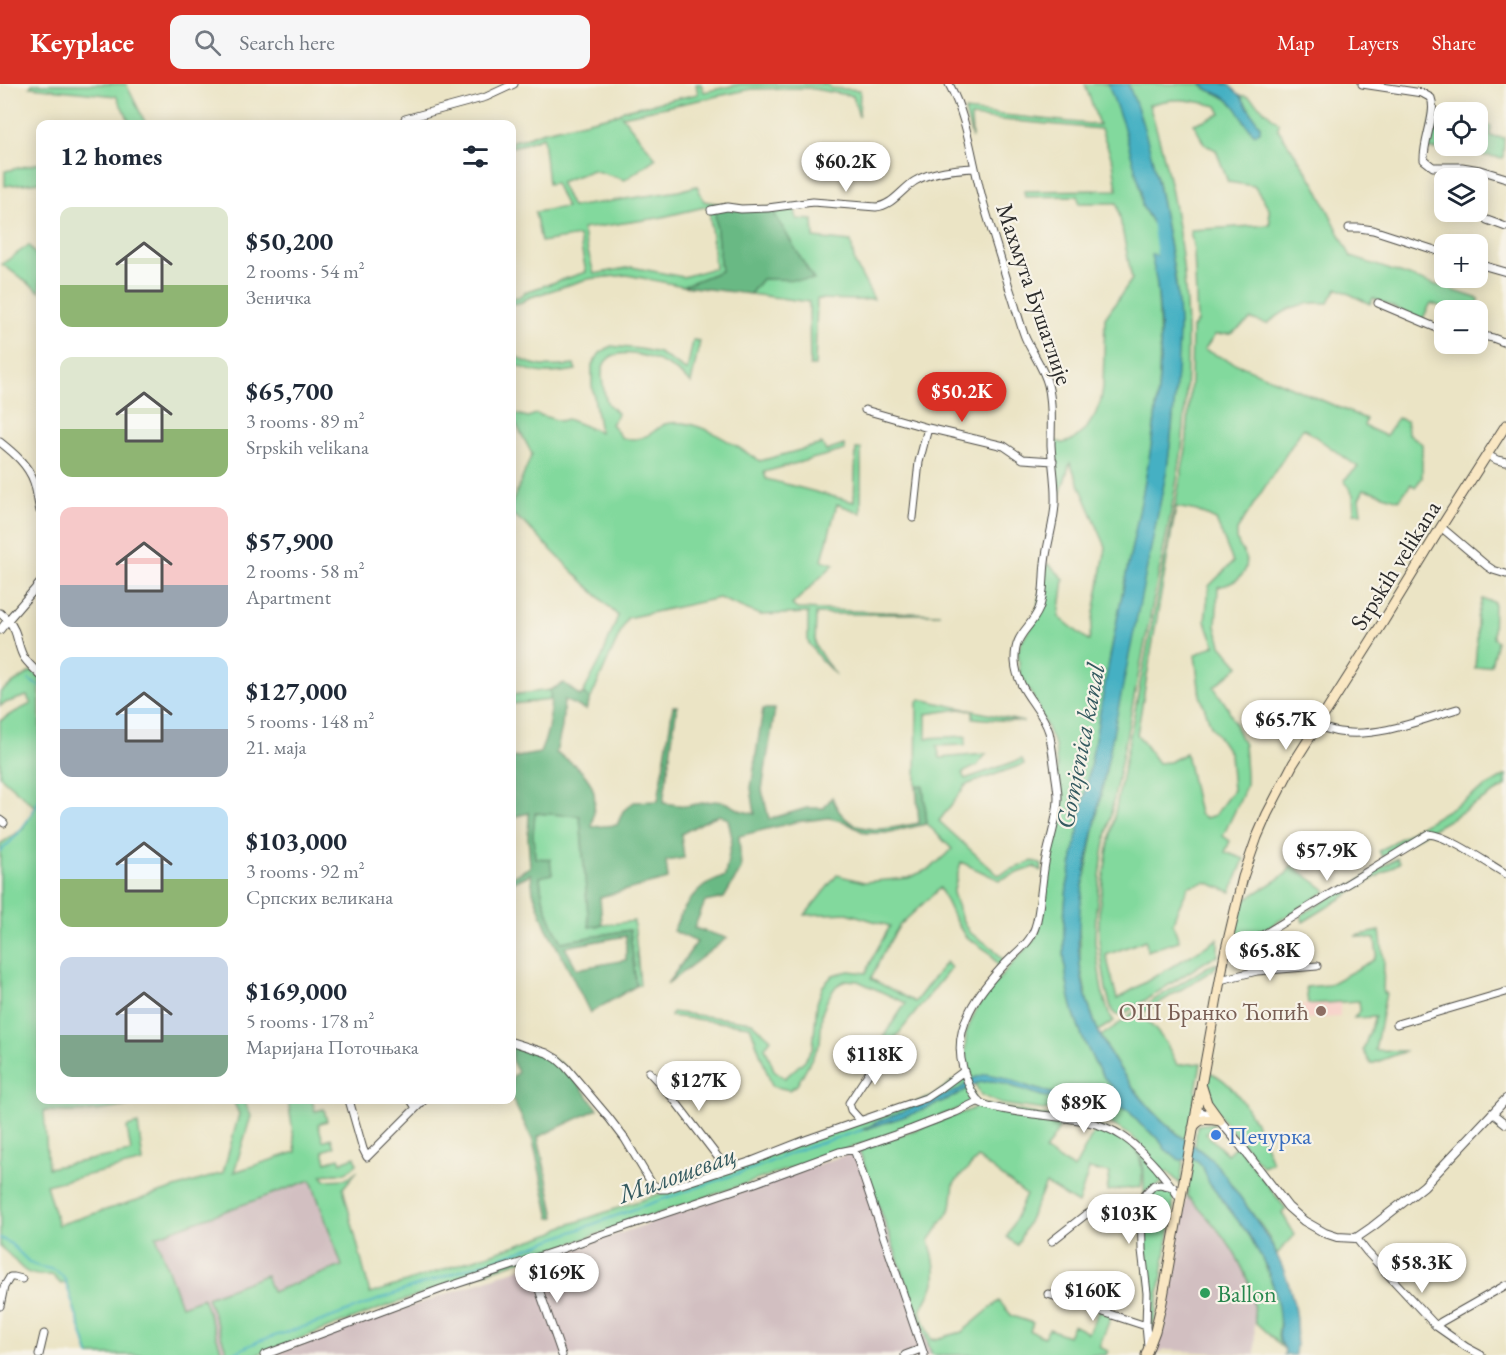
<!DOCTYPE html>
<html lang="en">
<head>
<meta charset="utf-8">
<style>
  body { margin:0; font-family:"EB Garamond",serif; background:#f6f6f7; color:#1f2937; height:100vh; display:flex; flex-direction:column; font-size:22px; white-space:nowrap }
  * { box-sizing:border-box; margin:0 }
  p { font-size:20px; color:#747a83 }
  .icon { flex:none; width:33px; height:33px; fill:none; stroke:currentColor; stroke-width:2; stroke-linecap:round; stroke-linejoin:round }
  .map { position:relative; flex:1; overflow:hidden }
  .drawer { position:absolute; left:36px; top:36px; width:480px; height:984px; display:flex; flex-direction:column; background:#fff; border-radius:12px; box-shadow:0 3px 15px #0003 }
  .drawer>* { flex:none }
  .tools { position:absolute; left:1434px; top:18px; display:grid; gap:12px }
  .tools a { display:grid; place-items:center; width:54px; height:54px; border-radius:12px; background:#fff; box-shadow:0 3px 15px #0003; font-size:30px }
  .price { position:absolute; translate:-50% -51px; padding:0 14px; border-radius:21px; background:#fff; color:#222; font-size:20px; line-height:39px; filter:drop-shadow(0 2px 3px #0008) }
  .price::after { content:''; position:absolute; left:50%; top:36px; width:18px; height:14px; margin-left:-9px; background:inherit; clip-path:polygon(0 0,100% 0,50% 100%) }
  .price.on { background:#d93025; color:#fff }
  ul { padding:0; list-style:none }
  li { display:flex; align-items:center; gap:18px; height:150px; padding:0 24px }
  li span { display:grid; place-items:center; flex:none; width:168px; height:120px; border-radius:12px; color:#555 }
  li>.icon { margin-inline-start:auto }
  span .icon { width:72px; height:72px; fill:#fffc; stroke-width:1 }
  li b { font-size:26px }
  h2 { display:flex; justify-content:space-between; align-items:center; height:72px; padding:0 24px; font-size:26px }
  header { display:flex; align-items:center; gap:36px; box-sizing:border-box; height:84px; padding:0 30px; background:#d93025; color:#fff }
  header strong { font-size:28px }
  nav { display:flex; gap:33px; margin-inline-start:auto; font-size:21px }
  .search { width:420px; height:54px; background:#f6f6f7; display:flex; align-items:center; gap:15px; box-sizing:border-box; padding:0 21px; border-radius:12px; color:#747a83; font-size:22px }
  .map>svg:first-child { display:block }
  .built { fill:#f7d1c9 }
  .industrial { fill:#d2bfc1 }
  .green { fill:#82d99d; stroke:#568264; stroke-width:1.5; fill-rule:evenodd }
  .forest { fill:#69b984; stroke:#4a7258; stroke-width:1.5; fill-rule:evenodd }
  .water { fill:#45b0c3; stroke:#386e77; stroke-width:1.5 }
  .lines { fill:none; stroke-linecap:round; stroke-linejoin:round }
  .stream { stroke:#45b0c3; stroke-width:2 }
  .canal { stroke:#45b0c3; stroke-width:8 }
  .minor-casing { stroke:#484742; stroke-width:9 }
  .tertiary-casing { stroke:#484742; stroke-width:10 }
  .secondary-casing { stroke:#484742; stroke-width:11 }
  .minor { stroke:#fff; stroke-width:7 }
  .tertiary { stroke:#fff; stroke-width:8 }
  .secondary { stroke:#f9e7c3; stroke-width:9 }
  .education-dot { fill:#8d6e63; stroke:#f7f3e8; stroke-width:2 }
  .shop-dot { fill:#3f7fe0; stroke:#f7f3e8; stroke-width:2 }
  .leisure-dot { fill:#2e9e5b; stroke:#f7f3e8; stroke-width:2 }
  .labels { text-anchor:middle; dominant-baseline:central; stroke-width:4.5; stroke-linejoin:round; paint-order:stroke }
  .street-label { font-size:24px; fill:#2b2b2b; stroke:#f7f3e8 }
  .education-label { font-size:24px; fill:#785e54; stroke:#f7f3e8; text-anchor:end }
  .shop-label { font-size:24px; fill:#366cbe; stroke:#f7f3e8; text-anchor:start }
  .leisure-label { font-size:24px; fill:#27864d; stroke:#f7f3e8; text-anchor:start }
  .water-label { font-size:26px; font-style:italic; fill:#345a60; stroke:#f7f3e8 }
</style>
</head>
<body>
<header>
<strong>Keyplace</strong>
<div class="search"><svg class="icon" aria-label="search" viewBox="0 0 24 24"><circle cx="10" cy="10" r="6"/><path d="M15 15l6 6"/></svg>Search here</div>
<nav><a>Map</a><a>Layers</a><a>Share</a></nav>
</header>
<div class="map">
<svg width="1506" height="1271" viewBox="0 0 1506 1271">
  <rect width="100%" height="100%" fill="#f7f3e8"/>
  <filter id="ink" filterUnits="userSpaceOnUse"><feTurbulence type="fractalNoise" baseFrequency=".0167" numOctaves="2"/><feDisplacementMap in="SourceGraphic" scale="12" xChannelSelector="R" yChannelSelector="G"/><feConvolveMatrix kernelMatrix="1 2 1 2 8 2 1 2 1" color-interpolation-filters="sRGB"/></filter>
  <filter id="wash" filterUnits="userSpaceOnUse"><feTurbulence type="fractalNoise" baseFrequency=".008" numOctaves="4" result="noise"/><feDisplacementMap in="SourceGraphic" scale="24" xChannelSelector="R" yChannelSelector="G"/><feGaussianBlur stdDeviation="1.35" result="paint"/><feColorMatrix in="noise" values="0 0 0 0 0 0 0 0 0 0 0 0 0 0 0 0 0 1.4 0 .05"/><feComposite in="paint" operator="in"/></filter>
  <g filter="url(#wash)">
    <rect width="100%" height="100%" fill="#ebe4c5"/>
    <!-- built -->
    <path class="built" d="M1340 918V933L1303 935 1302 920Z"/>
    <!-- industrial -->
    <path class="industrial" d="M859 1066 932 1271H271Z
      M311 1096 342 1182 272 1208 266 1191 207 1213 228 1271H223L203 1214 181 1223 156 1152Z
      M1186 1112 1201 1126 1229 1161 1240 1179 1249 1200 1254 1222 1255 1271 1166 1266 1159 1268 1156 1271H1153L1167 1224Z"/>
    <!-- green -->
    <path class="green" d="M32 0H126L146 40H131L116 12 30 3Z
      M696 0H701L704 8 740 0H826L831 4 860 6 859 33 853 12 808 4 752 5 622 32 656 74 625 96 593 86 560 98 572 123 679 107 697 102 704 117 714 119 721 187 683 202 627 191 587 195 528 214 520 219 512 220V214L519 213 525 208 586 188 579 152 541 158 535 128 566 123 555 99 548 100 543 53 524 60 512 63V57L523 55 541 48 618 30 624 26 698 10ZM709 122 715 184 683 193 632 183 594 190 582 145 658 134Z
      M1085 0H1108L1124 38 1141 106 1142 122 1160 151 1162 161 1160 171 1155 172C1158 211 1161 250 1159 289 1155 369 1134 448 1119 526 1101 618 1086 711 1067 803 1060 856 1063 917 1088 965 1093 976 1099 988 1107 997 1113 1005 1119 1009 1122 1019 1106 1019 1093 1015 1077 1013 1061 1011 1046 1009 1031 1004 1017 999 1005 994 991 991L997 997 1042 1012 1102 1023H1116L1128 1026 1141 1041 1158 1054 1165 1065 1184 1075 1180 1100 1167 1087 1163 1090 1165 1097 1144 1109C1144 1093 1145 1076 1136 1063L1139 1059 1130 1051 1115 1042 1103 1036 1081 1031 1001 1020 981 1011 970 991 965 972 966 949 976 926 984 914 996 898 1035 854 1040 842 1047 791 1060 720 1055 662 1034 615 1020 592 1018 567 1022 556 1034 539 1047 480 1050 481 1064 495 1059 533 1089 557 1106 463 1070 379 1059 414 1054 357 1063 359 1073 356 1086 345 1095 331 1101 316 1103 303 1105 234 1132 195 1117 119H1079L1078 112 1025 113 1024 107 1117 106 1113 78 1101 45 971 33 972 54 965 27 1099 41Z
      M1128 0H1201C1207 7 1214 8 1222 12 1236 19 1243 33 1250 46L1260 42 1240 11 1249 13 1279 39 1278 45 1314 98 1351 173 1479 215 1476 226H1461L1448 222 1445 224 1431 219 1422 236 1373 214 1370 220 1337 204 1328 219C1302 217 1287 224 1267 240L1251 235 1231 250 1215 251 1204 266 1366 335 1364 342 1386 352 1397 334 1407 337 1408 349 1422 360V394L1415 403 1411 400 1399 416 1364 405 1359 415 1361 429H1354L1353 411 1344 396 1358 383 1303 344 1237 446C1237 452 1236 456 1239 461 1241 466 1245 469 1246 474 1250 492 1232 500 1218 503L1216 542 1221 561 1239 582 1214 603 1228 624 1244 661 1246 690V701L1242 712 1223 752 1230 757 1225 768 1244 775 1231 808 1206 798 1189 802 1176 829 1173 840 1179 857 1147 867 1146 856 1106 871 1117 915 1218 855V872L1211 874 1122 931H1116L1112 927 1106 905 1099 857V824L1107 770 1186 365 1191 296 1192 244 1197 238 1194 167 1190 146 1270 141 1269 124 1254 102 1228 98 1216 66 1204 60 1194 40 1221 30 1217 22C1190 16 1176 12 1149 21 1186 135 1194 245 1182 364 1180 384 1175 403 1172 423L1103 769 1096 826 1095 858 1102 907 1109 930 1114 937 1098 947 1087 916 1080 880V858L1078 837 1081 813 1133 546 1167 385 1172 345 1175 308 1179 243 1176 197 1158 98 1143 43ZM1176 423 1197 427 1216 436 1233 478 1209 502 1205 537 1215 561 1195 571 1200 611 1211 642 1230 670 1233 706 1215 731 1206 734 1199 730 1186 669 1170 678 1158 679 1137 650Z
      M1434 28 1444 31V62H1478V39L1491 42 1490 52 1504 54 1503 74 1426 64Z
      M40 79V98L5 102V87Z
      M794 122 797 135 813 136 814 154 851 158 855 180 874 215 859 216 817 215 815 282H810L809 218 750 210 762 195 771 124Z
      M29 161 40 177V208L2 180Z
      M693 256 700 257 691 299C684 293 677 287 669 282 650 271 600 256 602 293 603 301 604 313 608 320 611 323 615 327 618 330L611 340 622 354C634 356 643 355 653 348 657 345 661 342 665 340 695 331 735 362 760 377L822 360 826 367 844 361 845 366 764 388 766 395 854 418 856 365H861V429L837 420 822 476 834 480 792 521 797 525 940 530H816L815 561 825 577 836 591 820 575 808 558V529L760 531 719 514 627 534 590 616 583 609 602 573 618 532 524 439 512 430V419L532 370 516 340 512 339V329L528 333 536 330 560 337 567 335 600 348 592 301V281L600 269 611 262 640 265 659 269 687 287Z
      M512 269C532 285 550 283 574 281L576 286C552 290 533 292 512 278Z
      M1482 515 1494 518 1493 554 1497 557 1491 581 1475 584 1477 557V534Z
      M32 587 40 593V1016H143C137 1018 131 1021 125 1022 99 1029 70 1029 44 1027L48 1084 131 1068 127 1043 138 1040 143 1078 46 1101 58 1141 223 1089 239 1030 233 1016H244L251 1032 234 1088 296 1068 288 1016H312L315 1027 324 1025 327 1037 318 1040 323 1057 331 1054 334 1063 323 1067 326 1078 339 1074 341 1078 355 1073 357 1080C342 1093 339 1089 321 1091L325 1096 346 1095 358 1086 343 1104 370 1210 555 1148 559 1144 680 1103 933 1012 954 996 959 1000 966 993 975 1013 971 1020 911 1043 382 1224 256 1271H228L207 1213 266 1191 272 1208 342 1182 311 1096 156 1152 181 1222 203 1214 223 1271H89L66 1198 61 1200 52 1191C17 1194 23 1179 0 1163V760L23 745 35 723 0 692V637L11 630 31 620 27 612 5 619 0 622V608Z
      M550 606 551 616 512 620V611Z
      M920 615 1024 638 973 634V627L960 625 926 630V654L966 652 965 661 937 662 940 674 986 670 977 682 962 689 965 695 1022 675 1024 680 966 701 939 737 998 791 1033 777 1042 781 1041 787 1034 783 999 796 961 778 953 809 961 833 969 848 993 864 1005 878 1000 884 990 869 965 852 955 836 940 804 899 842 883 869 871 895 915 918 946 878 951 884 891 959 883 953 906 919 858 897 846 896 836 902 828 914 822 929 820 959 797 1001 789 1006 772 1002 750 942 670 932 672 928 752 938 771 955 765 963 774 986 785 994 805 976 813 963 817 919 823 902 833 891 849 887 866 889 875 869 890 842 847 829 805 831 837 791 864 798 908 794 931 784 952 765 927 740 923 701 916 702 917 619Z
      M1506 691V702L1443 739 1382 773 1379 767Z
      M534 729 580 732 589 843 634 837 640 901 636 902 630 846 562 858C551 839 541 816 540 793L552 789 535 775 533 750Z
      M1397 774 1399 779 1303 838 1301 831Z
      M1292 781 1327 807 1241 861 1233 863 1232 856 1240 819 1286 790Z
      M1380 847 1384 876 1383 909H1386L1375 966 1406 967 1371 980 1363 966 1375 933 1354 934 1360 926 1359 917 1308 920 1306 903 1328 901 1374 876 1377 870 1375 855 1355 852Z
      M1215 880H1218L1213 886 1141 930C1158 948 1167 957 1177 981L1201 979 1187 1057C1151 1030 1121 992 1101 952L1120 939 1131 930 1207 883Z
      M1209 988C1241 1000 1261 1049 1272 1078L1262 1082C1249 1066 1205 1021 1206 1002 1206 997 1208 992 1209 988Z
      M981 1020 1065 1035 1045 1067 1074 1085 1097 1042C1106 1046 1116 1049 1125 1054 1141 1064 1144 1086 1141 1103L1107 1107 1110 1089 1089 1085 1078 1120 1046 1100 1017 1161 1007 1153 1026 1111 978 1074 954 1099 951 1124 929 1157C939 1189 938 1200 920 1227L932 1256 962 1248 999 1217 1012 1232 1033 1239 1030 1247 1044 1253 1049 1245 1068 1252 1073 1241 1088 1249 1099 1226 1112 1230 1099 1263 1108 1267 1106 1271H932L859 1066 970 1026Z
      M1215 1039 1206 1050 1227 1070 1237 1061 1286 1125 1282 1129 1295 1151 1277 1170 1267 1150 1222 1088 1213 1077 1195 1062 1197 1041Z
      M1192 1074 1198 1077 1203 1083 1209 1099 1249 1151 1260 1169 1275 1207 1280 1233 1278 1253 1280 1259 1284 1263 1285 1266 1255 1238C1254 1226 1253 1213 1249 1201 1238 1166 1212 1137 1187 1112Z
      M1166 1102 1174 1107 1173 1124 1155 1233 1150 1253V1215L1146 1185 1145 1118C1150 1105 1153 1104 1166 1102Z"/>
    <!-- forest -->
    <path class="forest" d="M714 119 757 125 771 124 814 196 762 195 750 210 683 202 721 187Z
      M564 599 580 612 583 609 590 616 586 626 564 616 562 643 556 669C571 677 590 690 594 709 596 721 593 732 592 743L617 741 623 727 634 718 658 717 673 622H677L663 719 686 722 708 718 717 717 727 719 742 727 755 730 751 704 763 625H775L762 706 769 735 807 724H824L832 713C847 755 885 746 919 739L916 702 923 701 927 740 886 749H865L845 738 829 734 795 738 739 752 741 785 724 814 705 818 694 844 727 854 667 900 697 858 673 847C680 831 688 815 703 803 709 798 718 796 725 792L732 754 728 735 720 731 711 734 681 750 684 774 666 777 668 795 600 813 602 841 589 843 580 732 535 729 533 750 535 774 550 775 552 790 540 793C541 816 551 839 562 858L630 846 636 902 590 929 568 884 546 843 533 808 531 790 512 799V793L530 783 528 753 529 729 512 733V674L540 669C549 649 552 628 550 606ZM626 852V876L577 885 565 863Z
      M512 960 552 974 564 982 598 1025 538 1053 555 1133 550 1134 533 1057 512 1014V993L518 988 512 977Z"/>
    <!-- water -->
    <path class="water" d="M1108 0H1128C1149 49 1159 102 1168 154 1174 184 1179 214 1179 244 1178 291 1173 338 1167 385L1086 783C1076 840 1073 885 1095 940 1110 977 1145 1024 1176 1049 1188 1058 1201 1066 1212 1076 1222 1085 1229 1098 1237 1109 1273 1157 1304 1208 1295 1271H1284L1285 1265 1279 1257 1280 1241 1278 1223 1275 1207 1267 1184 1249 1151 1209 1099 1203 1083 1198 1077 1194 1075 1180 1076 1176 1074 1165 1065 1158 1054 1141 1041 1128 1026 1116 1023H1102L1042 1012 999 998 992 997 977 999 955 1012 915 1029 860 1047 881 1036 958 1006 974 994 986 990 1003 993 1032 1004 1063 1012 1078 1013 1104 1019H1122C1119 1009 1113 1005 1107 997 1099 988 1093 976 1088 965 1063 915 1060 857 1067 803 1086 711 1101 618 1119 526 1139 422 1171 308 1157 202 1156 192 1153 181 1151 171L1152 170 1157 172 1160 171 1162 161 1160 151 1142 122 1141 106 1123 41Z
      M1201 0H1228L1240 11 1260 42V47L1255 50C1244 42 1241 27 1231 18 1222 9 1209 9 1201 0Z"/>
    <g class="lines">
      <!-- stream -->
      <path class="stream" d="M29 596 40 603
        M0 767C18 753 30 735 40 714
        M0 1154 11 1160 30 1179C44 1187 55 1180 65 1196L89 1271
        M229 1271 259 1257 319 1238 402 1207 534 1162 640 1123 757 1083 804 1064 862 1046"/>
      <!-- canal -->
      <path class="canal" d="M1156 137 1162 178"/>
    </g>
  </g>
  <g filter="url(#ink)">
    <g class="lines">
      <defs>
        <path id="minor" d="M949 0C969 37 972 80 984 121 992 148 1001 175 1009 203 1015 220 1019 237 1025 253 1032 269 1044 284 1048 301 1053 320 1051 341 1051 361 1052 380 1056 400 1055 420 1054 440 1047 459 1045 479 1043 494 1045 510 1039 525 1030 546 1014 549 1015 577 1017 608 1041 622 1049 648 1052 661 1053 674 1055 687 1056 696 1058 705 1058 714 1058 734 1049 758 1045 779 1042 796 1041 814 1038 831 1034 857 1023 862 1006 879 979 907 951 943 963 984 966 994 972 1013 981 1019 991 1025 1020 1028 1033 1030 1063 1034 1096 1035 1122 1052 1135 1060 1146 1072 1156 1083 1165 1094 1173 1103 1180 1115
          M1362 0 1422 9 1431 14C1437 29 1423 57 1424 76L1433 83H1462L1480 86 1506 94
          M405 35 486 13 514 0
          M711 126 727 123 741 125 768 124 813 118 876 123C892 122 902 105 915 97 932 87 955 85 974 84
          M1487 136 1506 143
          M1349 144H1359L1373 146 1444 169
          M1478 180 1506 188
          M1378 219 1444 247
          M1478 251 1493 254 1506 259
          M865 326 928 344 1004 362 1023 375 1053 377
          M0 358C14 369 28 381 34 398 37 408 38 418 40 427
          M1487 371 1497 376 1506 378
          M913 434 919 378 928 344
          M1441 443 1487 482 1493 486 1506 490
          M40 499 8 536C19 549 16 558 23 572 27 579 35 585 40 591
          M0 529 8 536 0 546
          M1317 642C1324 644 1332 647 1339 648 1379 654 1420 636 1457 625
          M0 736 4 739
          M1225 869 1238 866 1429 750C1449 752 1487 779 1506 790
          M1220 896 1257 887 1317 882
          M1397 940 1506 908
          M512 958 547 969 557 975 566 983 609 1034 625 1055 652 1100 660 1105H667L752 1077 808 1055 926 1014 941 1004 964 987
          M649 988 672 1013 727 1085
          M349 1016 363 1065 367 1073 424 1016
          M411 1016 416 1024
          M1492 1029 1506 1040
          M860 1036 851 1026 849 1019 882 969
          M854 1065 924 1271
          M1356 1154 1367 1168 1436 1242 1466 1263 1481 1271
          M1052 1157 1085 1131 1095 1127 1106 1123 1141 1118
          M529 1177 562 1271
          M1048 1210 1146 1242
          M0 1222 4 1203 10 1193H14L22 1195
          M1436 1242 1441 1238 1506 1201
          M1148 1263 1146 1242 1147 1209 1142 1166 1141 1118 1145 1110 1154 1101 1160 1100 1173 1103
          M39 1271 44 1250
          M264 1271 441 1205 556 1167 597 1152 755 1099 839 1068 854 1065 912 1045 956 1028 979 1017
          M905 1271 921 1265"/>
        <path id="tertiary" d="M1196 1027 1206 1030 1220 1037 1238 1058 1288 1123 1304 1137 1325 1149 1337 1153 1356 1154 1372 1143 1424 1102 1506 1015"/>
        <path id="secondary" d="M1202 1003 1207 1019 1220 1037
          M1193 1044C1199 1033 1209 1035 1220 1037
          M1146 1271 1155 1247 1162 1218 1225 869 1243 793 1257 753 1267 730 1293 680 1383 538 1441 443 1506 341"/>
      </defs>
      <!-- minor casing -->
      <use href="#minor" class="minor-casing"/>
      <!-- tertiary casing -->
      <use href="#tertiary" class="tertiary-casing"/>
      <!-- secondary casing -->
      <use href="#secondary" class="secondary-casing"/>
      <!-- minor -->
      <use href="#minor" class="minor"/>
      <!-- tertiary -->
      <use href="#tertiary" class="tertiary"/>
      <!-- secondary -->
      <use href="#secondary" class="secondary"/>
    </g>
  </g>
  <!-- markers -->
  <circle class="education-dot" cx="1321" cy="927" r="6"/>
  <circle class="shop-dot" cx="1216" cy="1051" r="6"/>
  <circle class="leisure-dot" cx="1205" cy="1209" r="6"/>
  <g class="labels">
    <!-- street labels -->
    <g class="street-label">
      <text transform="translate(1035 210) rotate(71)">Махмута Бушатлије</text>
      <text transform="translate(1395 481) rotate(-58)">Srpskih velikana</text>
    </g>
    <!-- education labels -->
    <g class="education-label">
      <text x="1309" y="927">ОШ Бранко Ћопић</text>
    </g>
    <!-- shop labels -->
    <g class="shop-label">
      <text x="1228" y="1051">Печурка</text>
    </g>
    <!-- leisure labels -->
    <g class="leisure-label">
      <text x="1217" y="1209">Ballon</text>
    </g>
    <!-- water labels -->
    <g class="water-label">
      <text transform="translate(1080 662) rotate(-79)">Gomjenica kanal</text>
      <text transform="translate(677 1090) rotate(-20)">Милошевац</text>
    </g>
  </g>
</svg>
<div class="tools">
<a><svg class="icon" aria-label="locate" viewBox="0 0 24 24"><circle cx="12" cy="12" r="6"/><path d="M12 2v4M12 18v4M2 12h4M18 12h4"/></svg></a>
<a><svg class="icon" aria-label="layers" viewBox="0 0 24 24"><path d="M12 4l9 5-9 5-9-5zM3 14l9 5 9-5"/></svg></a>
<a>+</a>
<a>−</a>
</div>
<b class="price" style="left:846px;top:109px">$60.2K</b>
<b class="price on" style="left:962px;top:339px">$50.2K</b>
<b class="price" style="left:1286px;top:667px">$65.7K</b>
<b class="price" style="left:1327px;top:798px">$57.9K</b>
<b class="price" style="left:1270px;top:898px">$65.8K</b>
<b class="price" style="left:875px;top:1002px">$118K</b>
<b class="price" style="left:699px;top:1028px">$127K</b>
<b class="price" style="left:1084px;top:1050px">$89K</b>
<b class="price" style="left:1129px;top:1161px">$103K</b>
<b class="price" style="left:1422px;top:1210px">$58.3K</b>
<b class="price" style="left:557px;top:1220px">$169K</b>
<b class="price" style="left:1093px;top:1238px">$160K</b>
<section class="drawer">
<h2>12 homes<svg class="icon" aria-label="filters" viewBox="0 0 24 24"><path d="M4 7h16M4 17h16"/><circle cx="9" cy="7" r="2"/><circle cx="15" cy="17" r="2"/></svg></h2>
<ul>
<li><span style="background:linear-gradient(#dfe7d0 65%,#8fb573 0)"><svg class="icon" aria-label="home" viewBox="0 0 24 24"><path d="M3 11l9-7 9 7M6 9v11h12V9"/></svg></span><div><b>$50,200</b><p>2 rooms · 54 m²</p><p>Зеничка</p></div></li>
<li><span style="background:linear-gradient(#dfe7d0 60%,#8fb573 0)"><svg class="icon" aria-label="home" viewBox="0 0 24 24"><path d="M3 11l9-7 9 7M6 9v11h12V9"/></svg></span><div><b>$65,700</b><p>3 rooms · 89 m²</p><p>Srpskih velikana</p></div></li>
<li><span style="background:linear-gradient(#f6c9c9 65%,#9aa5b1 0)"><svg class="icon" aria-label="home" viewBox="0 0 24 24"><path d="M3 11l9-7 9 7M6 9v11h12V9"/></svg></span><div><b>$57,900</b><p>2 rooms · 58 m²</p><p>Apartment</p></div></li>
<li><span style="background:linear-gradient(#bfe0f5 60%,#9aa5b1 0)"><svg class="icon" aria-label="home" viewBox="0 0 24 24"><path d="M3 11l9-7 9 7M6 9v11h12V9"/></svg></span><div><b>$127,000</b><p>5 rooms · 148 m²</p><p>21. маја</p></div></li>
<li><span style="background:linear-gradient(#bfe0f5 60%,#8fb573 0)"><svg class="icon" aria-label="home" viewBox="0 0 24 24"><path d="M3 11l9-7 9 7M6 9v11h12V9"/></svg></span><div><b>$103,000</b><p>3 rooms · 92 m²</p><p>Српских великана</p></div></li>
<li><span style="background:linear-gradient(#c9d6e8 65%,#7fa58c 0)"><svg class="icon" aria-label="home" viewBox="0 0 24 24"><path d="M3 11l9-7 9 7M6 9v11h12V9"/></svg></span><div><b>$169,000</b><p>5 rooms · 178 m²</p><p>Маријана Поточњака</p></div></li>
</ul>
</section>
</div>
</body>
</html>
